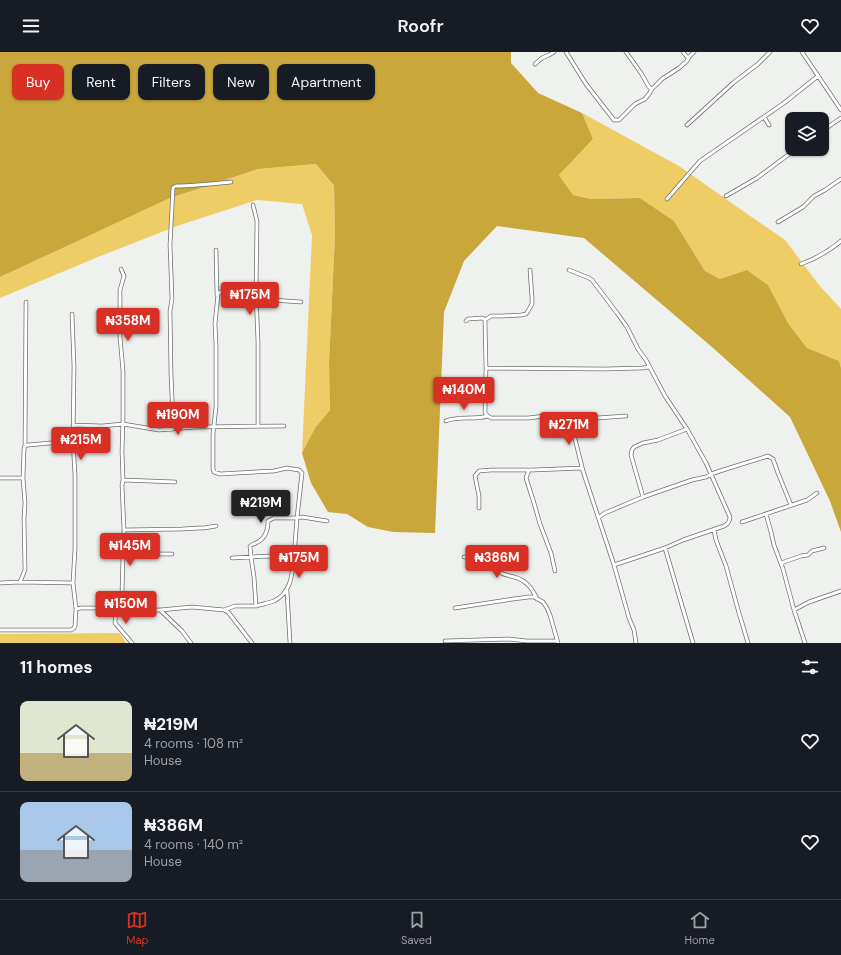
<!DOCTYPE html>
<html lang="en">
<head>
<meta charset="utf-8">
<style>
  body { margin:0; font-family:"DM Sans",sans-serif; background:#242831; color:#f1f3f6; height:100vh; display:flex; flex-direction:column; font-size:15px; white-space:nowrap }
  * { box-sizing:border-box; margin:0 }
  p { font-size:13px; color:#9ea1a6 }
  .icon { flex:none; width:22px; height:22px; fill:none; stroke:currentColor; stroke-width:2; stroke-linecap:round; stroke-linejoin:round }
  .map { position:relative; height:591px; overflow:hidden }
  .side { display:flex; flex-direction:column; background:#171b24; flex:1 }
  .side>* { flex:none }
  .top-card { position:absolute; left:12px; top:12px; width:400px; height:36px; display:flex; gap:8px }
  .buttons { position:absolute; left:785px; top:60px; display:grid; gap:8px }
  .buttons a { display:grid; place-items:center; width:44px; height:44px; border-radius:8px; background:#171b24; box-shadow:0 1px 3px #0004; font-size:20px }
  .price { position:absolute; translate:-50% -34px; padding:0 9px; border-radius:4px; background:#d93025; color:#fff; font-size:13px; line-height:26px; filter:drop-shadow(0 1px 2px #0008) }
  .price::after { content:''; position:absolute; left:50%; top:24px; width:12px; height:9px; margin-left:-6px; background:inherit; clip-path:polygon(0 0,100% 0,50% 100%) }
  .price.selected { background:#222; color:#fff }
  ul { padding:0; list-style:none }
  li { display:flex; align-items:center; gap:12px; height:100px; padding:0 20px }
  li+li { border-top:1px solid #363941 }
  li span { display:grid; place-items:center; flex:none; width:112px; height:80px; border-radius:8px; color:#555 }
  li>.icon { margin-inline-start:auto }
  span .icon { width:48px; height:48px; fill:#fffc; stroke-width:1 }
  li b { font-size:17px }
  h2 { display:flex; justify-content:space-between; align-items:center; height:48px; padding:0 20px; font-size:17px }
  .chip { padding:0 14px; border-radius:8px; background:#171b24; box-shadow:0 1px 3px #0004; font-size:14px; line-height:36px }
  .chip.selected { background:#d93025; color:#fff }
  header { display:flex; justify-content:space-between; align-items:center; height:52px; padding:0 20px; background:#171b24; font-size:18px; font-weight:600 }
  .tab-bar { display:flex; justify-content:space-around; align-items:center; height:56px; border-top:1px solid #363941; background:#171b24; font-size:11px; color:#9ea1a6 }
  .tab-bar a { display:grid; justify-items:center; gap:2px }
  .tab-bar .selected { color:#d93025 }
  .map>svg:first-child { display:block }
  .green { fill:#efcd66 }
  .forest { fill:#c9a73a }
  .lines { fill:none; stroke-linecap:round; stroke-linejoin:round }
  .minor-casing { stroke:#6e706d; stroke-width:4.5 }
  .minor { stroke:#fff; stroke-width:3 }
</style>
</head>
<body>
<header><svg class="icon" aria-label="menu" viewBox="0 0 24 24"><path d="M4 6h16M4 12h16M4 18h16"/></svg>Roofr<svg class="icon" aria-label="heart" viewBox="0 0 24 24"><path d="M12 20l-8-8c-3-5 5-10 8-4 3-6 11-1 8 4z"/></svg></header>
<div class="map">
<svg width="841" height="591" viewBox="0 0 841 591">
  <rect width="100%" height="100%" fill="#eff1ee"/>
  <!-- green -->
  <path class="green" d="M582 61 679 114 733 152 785 188 819 233 841 257V316L839 309 807 296 788 271 768 233 747 218 720 227 705 219 674 169 640 146 591 147 573 143 559 123 593 87Z
    M316 112 334 135 335 183 329 312 330 358 315 376 302 401 312 183 302 152 257 148 177 174 98 205 0 246V225L67 194 170 146 258 117Z
    M120 581 126 591H0V582Z"/>
  <!-- forest -->
  <path class="forest" d="M0 0H511V11L538 41 582 61 593 87 559 123 573 143 591 147 640 146 674 169 705 219 720 227 747 218 768 233 788 271 807 296 839 309 841 316V480L830 449 790 365 712 295 584 186 497 174 464 209 444 260 435 481 393 480 368 475 347 462 328 460 311 431 302 401 315 376 330 358 329 312 335 183 334 134 316 112 258 117 170 146 67 194 0 225Z"/>
  <g class="lines">
    <defs>
      <path id="minor" d="M566 0 586 32 614 68H619L635 52 645 47 649 42 652 37 662 27 679 16 687 9 689 5 694 0
        M626 0 641 21 649 35 652 37
        M683 0 688 6
        M802 0 841 58
        M535 12 542 6 549 3 554 0
        M764 65 769 73
        M687 73 733 31 758 12 770 0
        M822 79 841 66
        M726 144 757 126 796 97
        M667 147 700 109 784 51 818 24
        M253 153 257 169 256 241 258 290V374
        M778 170 803 155 814 144 825 138 841 127
        M216 198 217 243
        M801 212C815 207 829 199 841 189
        M121 217 124 224 120 238V285L123 319V366L122 400 123 428
        M569 218 589 226 592 228 617 261 627 275 638 297 646 308 665 344 687 377 706 411 730 465C730 470 728 472 724 474L683 488 665 496 614 513
        M257 247 301 250
        M72 262 74 314 73 389 75 423V497L73 531 76 557
        M485 268 491 264H502L521 263 526 262 528 259 532 252V246L530 218
        M466 269 468 267 483 266 485 268 486 316 485 361 488 364 491 366H528L545 364 565 365 568 368 573 379 583 419 614 513 629 566 634 578 636 591
        M486 316 605 317 642 316 649 315
        M568 368 626 364
        M446 369C457 364 475 368 488 364
        M74 373 102 374 123 372 159 378 196 375 284 374
        M171 378 173 368 171 322 170 259 172 247 170 193 173 136 174 135 176 134C195 134 212 132 231 130
        M25 394 26 250
        M529 418 526 426 534 451 540 472 551 501 555 519
        M0 426H23
        M643 445 631 403 632 398 634 395 643 391 658 388 687 377
        M479 456V444L475 424 479 419 491 418H533L582 416
        M766 462 771 480 774 493 783 517 794 558 805 591
        M599 465 605 461 643 445 692 428 706 425 711 422 723 418 768 404 773 407 778 421 791 453
        M742 470 807 448 817 441
        M124 478 122 433 123 428 175 430
        M714 478 716 488 726 514 739 561 748 591
        M665 496 693 591
        M123 502 124 478 182 477 200 476H204L216 474
        M294 505 297 466 302 465 327 469
        M464 505 494 504C498 509 497 516 501 521 505 523 510 524 514 525 526 528 532 536 537 547
        M232 506 270 504 294 505C292 522 292 540 274 549 269 551 262 552 256 554
        M781 511 801 504 808 503 812 499 824 496
        M20 530 25 518 24 467 25 451 23 426 24 397 25 394 28 393 73 389
        M0 531 20 530 73 531
        M287 539 290 591
        M455 556 513 547 529 545H534L543 550 547 556 550 563 558 591
        M160 558 182 579 191 591
        M224 558 228 560 252 591
        M794 558 809 550 841 539
        M0 578H71L74 576 75 574 76 557 81 556H116L141 558H160L192 555 224 558 235 554H256L254 525 251 505 250 494C252 492 254 492 256 491 265 487 268 479 268 469L274 466H297L302 421 299 418 287 416 274 419 220 422 214 420 213 417V382L216 355V293L215 272 218 242 220 240 256 241
        M445 589 508 587 527 589H557
        M132 591 115 571 116 556 122 541 123 502H172"/>
    </defs>
    <!-- minor casing -->
    <use href="#minor" class="minor-casing"/>
    <!-- minor -->
    <use href="#minor" class="minor"/>
  </g>
</svg>
<div class="buttons">
<a><svg class="icon" aria-label="layers" viewBox="0 0 24 24"><path d="M12 4l9 5-9 5-9-5zM3 14l9 5 9-5"/></svg></a>
</div>
<b class="price" style="left:250px;top:264px">₦175M</b>
<b class="price" style="left:128px;top:290px">₦358M</b>
<b class="price" style="left:464px;top:359px">₦140M</b>
<b class="price" style="left:178px;top:384px">₦190M</b>
<b class="price" style="left:569px;top:394px">₦271M</b>
<b class="price" style="left:81px;top:409px">₦215M</b>
<b class="price selected" style="left:261px;top:472px">₦219M</b>
<b class="price" style="left:130px;top:515px">₦145M</b>
<b class="price" style="left:299px;top:527px">₦175M</b>
<b class="price" style="left:497px;top:527px">₦386M</b>
<b class="price" style="left:126px;top:573px">₦150M</b>
<div class="top-card">
<a class="chip selected">Buy</a>
<a class="chip">Rent</a>
<a class="chip">Filters</a>
<a class="chip">New</a>
<a class="chip">Apartment</a>
</div>
</div>
<section class="side">
<h2>11 homes<svg class="icon" aria-label="filters" viewBox="0 0 24 24"><path d="M4 7h16M4 17h16"/><circle cx="9" cy="7" r="2"/><circle cx="15" cy="17" r="2"/></svg></h2>
<ul>
<li><span style="background:linear-gradient(#dfe7d0 65%,#c2b280 0)"><svg class="icon" aria-label="home" viewBox="0 0 24 24"><path d="M3 11l9-7 9 7M6 9v11h12V9"/></svg></span><div><b>₦219M</b><p>4 rooms · 108 m²</p><p>House</p></div><svg class="icon" aria-label="heart" viewBox="0 0 24 24"><path d="M12 20l-8-8c-3-5 5-10 8-4 3-6 11-1 8 4z"/></svg></li>
<li><span style="background:linear-gradient(#a9c7e8 60%,#9aa5b1 0)"><svg class="icon" aria-label="home" viewBox="0 0 24 24"><path d="M3 11l9-7 9 7M6 9v11h12V9"/></svg></span><div><b>₦386M</b><p>4 rooms · 140 m²</p><p>House</p></div><svg class="icon" aria-label="heart" viewBox="0 0 24 24"><path d="M12 20l-8-8c-3-5 5-10 8-4 3-6 11-1 8 4z"/></svg></li>
</ul>
</section>
<nav class="tab-bar">
<a class="selected"><svg class="icon" aria-label="map" viewBox="0 0 24 24"><path d="M3 6l6-2 6 2 6-2v14l-6 2-6-2-6 2zM9 4v14M15 6v14"/></svg>Map</a>
<a><svg class="icon" aria-label="saved" viewBox="0 0 24 24"><path d="M7 4h10v16l-5-4-5 4z"/></svg>Saved</a>
<a><svg class="icon" aria-label="home" viewBox="0 0 24 24"><path d="M3 11l9-7 9 7M6 9v11h12V9"/></svg>Home</a>
</nav>
</body>
</html>
